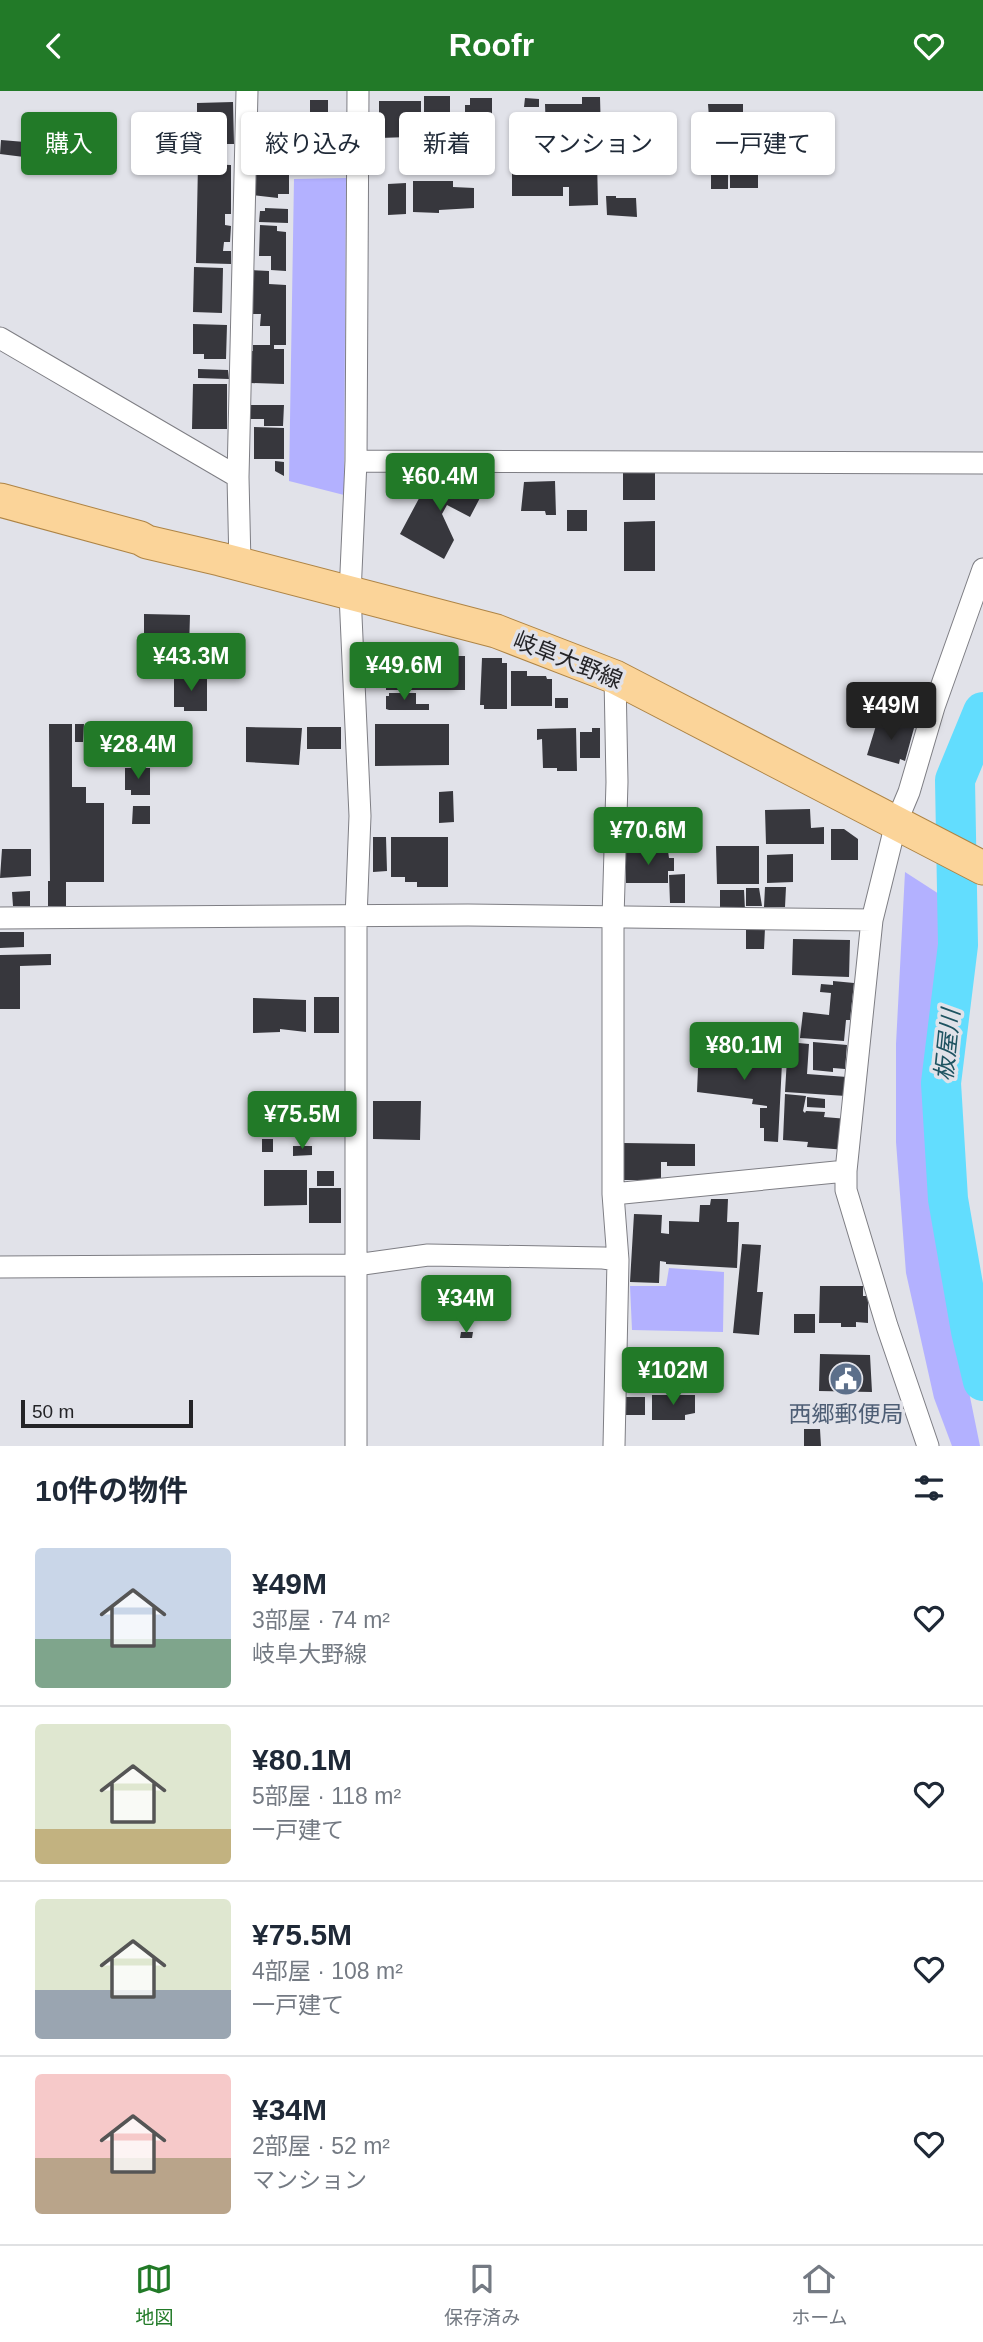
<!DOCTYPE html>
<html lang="ja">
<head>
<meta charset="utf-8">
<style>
  body { margin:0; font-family:Arial,"Noto Sans JP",sans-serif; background:#f2f2f3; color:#1f2937; height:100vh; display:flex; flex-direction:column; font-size:26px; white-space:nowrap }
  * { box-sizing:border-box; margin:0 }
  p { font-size:23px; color:#747a83 }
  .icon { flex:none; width:38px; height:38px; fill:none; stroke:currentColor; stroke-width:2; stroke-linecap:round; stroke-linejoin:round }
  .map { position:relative; height:1355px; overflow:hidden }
  .details { display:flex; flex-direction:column; background:#fff; flex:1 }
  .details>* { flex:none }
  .banner { position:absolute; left:21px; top:21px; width:942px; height:63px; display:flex; gap:14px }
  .scale { position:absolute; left:21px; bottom:18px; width:172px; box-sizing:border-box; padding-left:7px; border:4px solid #242427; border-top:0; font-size:19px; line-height:24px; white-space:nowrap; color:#242427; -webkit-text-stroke:5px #e1e2e9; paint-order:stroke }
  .price { position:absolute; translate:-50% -60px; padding:0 16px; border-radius:7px; background:#227a28; color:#fff; font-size:23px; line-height:46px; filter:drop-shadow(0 2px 4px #0008) }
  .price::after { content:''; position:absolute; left:50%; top:42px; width:21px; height:16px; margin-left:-10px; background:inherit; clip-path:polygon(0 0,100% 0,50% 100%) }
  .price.active { background:#222; color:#fff }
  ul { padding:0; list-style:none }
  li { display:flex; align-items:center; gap:21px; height:175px; padding:0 35px }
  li+li { border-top:2px solid #e0e1e3 }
  li span { display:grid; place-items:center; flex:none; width:196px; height:140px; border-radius:7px; color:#555 }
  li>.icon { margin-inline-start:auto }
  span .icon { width:84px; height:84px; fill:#fffc; stroke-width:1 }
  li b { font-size:30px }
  h2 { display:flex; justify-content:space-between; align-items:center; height:84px; padding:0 35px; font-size:30px }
  .chip { padding:0 24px; border-radius:7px; background:#fff; box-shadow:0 2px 5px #0004; font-size:24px; line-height:63px }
  .chip.active { background:#227a28; color:#fff }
  header { display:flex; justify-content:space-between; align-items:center; height:91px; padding:0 35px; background:#227a28; color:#fff; font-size:32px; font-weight:600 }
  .menu { display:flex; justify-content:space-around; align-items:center; height:98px; border-top:2px solid #e0e1e3; background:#fff; font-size:19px; color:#747a83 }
  .menu a { display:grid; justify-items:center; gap:4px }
  .menu .active { color:#227a28 }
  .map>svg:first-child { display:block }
  .grass { fill:#b3b1ff }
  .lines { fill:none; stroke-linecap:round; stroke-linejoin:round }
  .river { stroke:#62ddfe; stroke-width:40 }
  .building { fill:#37373d }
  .street-casing { stroke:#7e7e84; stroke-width:23 }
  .primary-casing { stroke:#ae8445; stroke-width:35 }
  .street { stroke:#fff; stroke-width:21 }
  .primary { stroke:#fbd499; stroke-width:33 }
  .labels { text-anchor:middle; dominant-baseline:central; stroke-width:7; stroke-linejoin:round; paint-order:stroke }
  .street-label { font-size:23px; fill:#242427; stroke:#e1e2e9 }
  .service-label { font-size:23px; fill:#4e5e75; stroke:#e1e2e9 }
  .water-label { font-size:24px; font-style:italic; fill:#1e5361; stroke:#e1e2e9 }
</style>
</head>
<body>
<header><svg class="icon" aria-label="back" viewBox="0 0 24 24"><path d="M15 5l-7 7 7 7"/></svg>Roofr<svg class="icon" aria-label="heart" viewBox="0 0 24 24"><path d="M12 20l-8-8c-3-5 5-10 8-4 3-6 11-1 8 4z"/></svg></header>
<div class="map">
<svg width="983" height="1355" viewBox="0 0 983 1355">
  <rect width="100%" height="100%" fill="#e1e2e9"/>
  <!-- grass -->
  <path class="grass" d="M346 87 344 404 289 390 294 88Z
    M905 781 953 812 932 948V1059L947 1193 980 1355H952L934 1307 906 1182 896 1051V953Z
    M669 1177 724 1181 723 1241 632 1239 630 1195H666Z"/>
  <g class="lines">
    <!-- river -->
    <path class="river" d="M983 621 955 689 958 854 941 992 948 1108 971 1240 983 1290"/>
  </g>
  <!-- building -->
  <path class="building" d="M424 5H450V29H424Z
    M582 6H600L601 44 587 41V45H570V32H561V44H546L545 13H582Z
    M470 7H492V27H465V14H470Z
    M525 7 539 8V16H524Z
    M310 9H328V27H310Z
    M379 10H421V42H409V46L379 47Z
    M233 11 234 53H197V12Z
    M708 13H743V47H732V40L710 41Z
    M479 29H492V44H479Z
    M324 36 325 78H292V37Z
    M1 49 25 51 24 66 0 63Z
    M570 68H597L598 114 569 115V96H563V105H512V72H563V80H570Z
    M198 73 231 74V123H225V134L231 135 230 151H224L223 160H231V173L196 172Z
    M252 74 289 75V103H278V107L252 104Z
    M711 79H728V98H711Z
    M730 79 758 80V97H730Z
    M413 90H453V96L474 97V117L439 119V122L413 121Z
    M406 92V123L388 124V93Z
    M606 105H616V107H636L637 126 607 124Z
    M265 117 288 118V132L259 131 260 120H265Z
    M260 134 277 135V140L286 141V180L271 179V165H259Z
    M194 176 223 177 222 222 193 221Z
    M250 179 269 180V193L286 194V254H274V258H284V293L250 292V260H253V254H270V235H260L261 223H249Z
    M193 233 227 234 226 268H204V263H193Z
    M198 278 228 279 229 288 198 287Z
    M193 293H227V338H192Z
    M249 314H284L283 335H264V328H249Z
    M254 336 284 337V368H254Z
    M275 370 284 371V385L275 380Z
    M438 381 456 391 460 385 479 396 475 401 481 405 470 426 447 414 442 423 454 449 444 468 400 443 424 398 428 400Z
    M623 381H655V409H623Z
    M555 390 556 424H546L545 420H521L524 391Z
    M567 419H587V440H567Z
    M655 430V480H624V431Z
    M144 523 190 524 189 558H144Z
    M400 561H432V565H465V599H386V575H400Z
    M482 567H502V572H507V618H484V614H480Z
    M511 580H527V585H546L547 588H552V615H511Z
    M174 586H207V620H184V616H174Z
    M389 602H416V613H429V619H389L386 618V605H389Z
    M555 607H568V617H555Z
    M878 628 914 637 905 670 900 668 899 673 867 664Z
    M49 633H72V696H86V712H104V791H66V815H48V790H50Z
    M75 633H84L83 651H75Z
    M86 633H114L113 652 86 651Z
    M375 633H449V674L375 675Z
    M126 636H149V675L125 674Z
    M246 636 302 637 299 674 246 671Z
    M307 636H341V658H307Z
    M576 637 577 680H557V677H543L542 648 537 649V638Z
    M592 637H600V667H580V641H592Z
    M125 677H150V704H131V699H125Z
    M453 700 454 731 439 732V701Z
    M133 715H150V733H132Z
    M810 718 811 737 824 736V753H766L765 719Z
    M831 738H844L858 748V769H831Z
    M373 746H386L387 780 373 781Z
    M391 746H448V796H417V791H405V786H391Z
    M716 755H759V793H717Z
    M2 758H31V785L0 787Z
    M626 760H668L669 767H674V780H668V792H626Z
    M793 763V791L767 792V764Z
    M685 783V812H670L669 784Z
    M765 796H786L785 816H764Z
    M746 797H759L762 815H746Z
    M720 799H744L745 819H720Z
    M30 800V815H13L12 801Z
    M746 837H765L764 858H746Z
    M0 841H24V856L0 857Z
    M793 848 850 849 849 886 792 884Z
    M51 863V874L20 875V918H0V864Z
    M833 890 854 892 850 929H846L844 950 800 947 803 921 829 924 831 902 820 901 821 893 833 894Z
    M314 906H339V942H314Z
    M253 907 306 909V941L280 938V941L253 942Z
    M788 951 809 953 807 983 847 986 846 1005 785 1001Z
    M813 951 847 954 845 978 833 977V981L813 979Z
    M699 953H715V964L732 966 734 956 766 959 765 970 782 972 778 1051 764 1050V1037H760V1017H767V1015L752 1013 753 1008 697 1001Z
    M785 1003 806 1005 803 1020 805 1022 806 1020 825 1021 824 1026 848 1028 847 1059 807 1056 808 1051 783 1049Z
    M807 1006 825 1008V1017L807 1016Z
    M301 1008H341V1036H331V1040H306V1048H301Z
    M262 1009H291V1044H262Z
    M373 1010H421L420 1049 373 1048Z
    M262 1048H273V1061H262Z
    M623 1052 695 1053V1075H667V1071H661V1089H623Z
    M293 1055H312V1064L293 1065Z
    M264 1079H307V1114L264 1115Z
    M317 1080H334V1095H317Z
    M309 1097H341V1132H309Z
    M711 1108H728L727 1131H739L737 1177 666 1173V1171L660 1170 659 1192 630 1191 634 1123 662 1124 661 1142 669 1143V1130L699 1131 700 1114H710Z
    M742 1153 761 1154 757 1201H763L759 1244 733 1242Z
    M820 1195H863V1205H868V1232L856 1231V1236H841V1232H819Z
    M442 1201 450 1202V1221H442Z
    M794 1223H815V1242H794Z
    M461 1241H473L472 1247H460Z
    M630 1261H667V1292L645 1294V1292L623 1291V1266H630Z
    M672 1261H688L687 1283H672Z
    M820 1263 870 1264 872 1301 819 1300Z
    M652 1304H695V1322L685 1324V1329H652Z
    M625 1306H645V1324H625Z
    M804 1338H820L821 1355H804Z"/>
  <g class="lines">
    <defs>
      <path id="street" d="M0 247 238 386
        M356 370 983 372
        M240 473 238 386 247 0
        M0 827 468 824 872 829
        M613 1103 846 1080
        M0 1176 356 1174 428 1164 603 1167 618 1169
        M356 1355V827L360 725 350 503 356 370 358 0
        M614 1355 618 1169 613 1103V827L617 691 615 586
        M928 1355 887 1235 846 1099V1080L872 829 896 732 909 701 934 616 983 478"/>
      <path id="primary" d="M0 409 140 447 147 451 220 468 496 540 615 586 983 777"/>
    </defs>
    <!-- street casing -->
    <use href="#street" class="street-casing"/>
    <!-- primary casing -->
    <use href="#primary" class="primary-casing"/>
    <!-- street -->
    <use href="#street" class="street"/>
    <!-- primary -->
    <use href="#primary" class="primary"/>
  </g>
  <!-- icons -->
  <defs>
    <symbol id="civic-disc" viewBox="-11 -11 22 22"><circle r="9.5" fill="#5c6f8a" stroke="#e1e2e9"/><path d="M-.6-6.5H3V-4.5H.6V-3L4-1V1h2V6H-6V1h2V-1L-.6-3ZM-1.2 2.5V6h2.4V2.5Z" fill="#fff"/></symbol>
  </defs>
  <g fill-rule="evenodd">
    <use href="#civic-disc" x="827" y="1269" width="38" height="38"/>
  </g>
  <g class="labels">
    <!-- street labels -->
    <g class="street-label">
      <text transform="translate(568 569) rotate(22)">岐阜大野線</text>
    </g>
    <!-- service labels -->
    <g class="service-label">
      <text x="846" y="1323">西郷郵便局</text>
    </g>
    <!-- water labels -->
    <g class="water-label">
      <text transform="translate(947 954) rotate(-84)">板屋川</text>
    </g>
  </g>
</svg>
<div class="scale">50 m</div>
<b class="price" style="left:440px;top:422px">¥60.4M</b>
<b class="price" style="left:191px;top:602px">¥43.3M</b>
<b class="price" style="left:404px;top:611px">¥49.6M</b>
<b class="price active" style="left:891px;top:651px">¥49M</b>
<b class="price" style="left:138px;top:690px">¥28.4M</b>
<b class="price" style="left:648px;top:776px">¥70.6M</b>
<b class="price" style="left:744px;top:991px">¥80.1M</b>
<b class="price" style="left:302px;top:1060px">¥75.5M</b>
<b class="price" style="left:466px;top:1244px">¥34M</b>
<b class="price" style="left:673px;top:1316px">¥102M</b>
<div class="banner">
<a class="chip active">購入</a>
<a class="chip">賃貸</a>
<a class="chip">絞り込み</a>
<a class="chip">新着</a>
<a class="chip">マンション</a>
<a class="chip">一戸建て</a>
</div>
</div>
<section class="details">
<h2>10件の物件<svg class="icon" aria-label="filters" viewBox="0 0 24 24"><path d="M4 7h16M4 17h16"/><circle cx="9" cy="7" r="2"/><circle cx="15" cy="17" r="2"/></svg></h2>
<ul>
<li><span style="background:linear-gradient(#c9d6e8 65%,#7fa58c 0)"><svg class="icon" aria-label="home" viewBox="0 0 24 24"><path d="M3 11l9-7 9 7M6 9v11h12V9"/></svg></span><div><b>¥49M</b><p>3部屋 · 74 m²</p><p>岐阜大野線</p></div><svg class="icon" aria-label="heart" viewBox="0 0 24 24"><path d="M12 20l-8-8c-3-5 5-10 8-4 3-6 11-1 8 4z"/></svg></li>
<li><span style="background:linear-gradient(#dfe7d0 75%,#c2b280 0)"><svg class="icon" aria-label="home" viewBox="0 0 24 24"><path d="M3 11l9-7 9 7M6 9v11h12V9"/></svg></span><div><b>¥80.1M</b><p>5部屋 · 118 m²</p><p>一戸建て</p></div><svg class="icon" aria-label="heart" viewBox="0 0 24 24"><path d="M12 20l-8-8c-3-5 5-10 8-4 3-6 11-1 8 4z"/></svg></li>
<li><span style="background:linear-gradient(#dfe7d0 65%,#9aa5b1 0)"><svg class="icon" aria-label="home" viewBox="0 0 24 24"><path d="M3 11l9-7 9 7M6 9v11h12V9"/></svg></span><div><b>¥75.5M</b><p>4部屋 · 108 m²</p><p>一戸建て</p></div><svg class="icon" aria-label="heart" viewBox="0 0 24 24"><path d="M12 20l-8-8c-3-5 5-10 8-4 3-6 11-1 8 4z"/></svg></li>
<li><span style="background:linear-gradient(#f6c9c9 60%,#b9a48a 0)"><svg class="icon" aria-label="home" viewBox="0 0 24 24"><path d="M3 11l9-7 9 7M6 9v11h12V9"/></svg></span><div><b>¥34M</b><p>2部屋 · 52 m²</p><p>マンション</p></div><svg class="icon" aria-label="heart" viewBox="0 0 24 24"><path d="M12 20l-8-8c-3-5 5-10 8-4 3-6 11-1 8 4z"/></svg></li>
</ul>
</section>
<nav class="menu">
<a class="active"><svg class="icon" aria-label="map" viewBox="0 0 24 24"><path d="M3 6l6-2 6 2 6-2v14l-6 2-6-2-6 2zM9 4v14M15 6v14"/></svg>地図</a>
<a><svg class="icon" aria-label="saved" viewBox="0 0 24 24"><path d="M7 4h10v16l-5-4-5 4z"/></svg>保存済み</a>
<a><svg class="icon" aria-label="home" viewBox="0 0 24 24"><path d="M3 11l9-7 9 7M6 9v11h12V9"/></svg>ホーム</a>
</nav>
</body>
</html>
